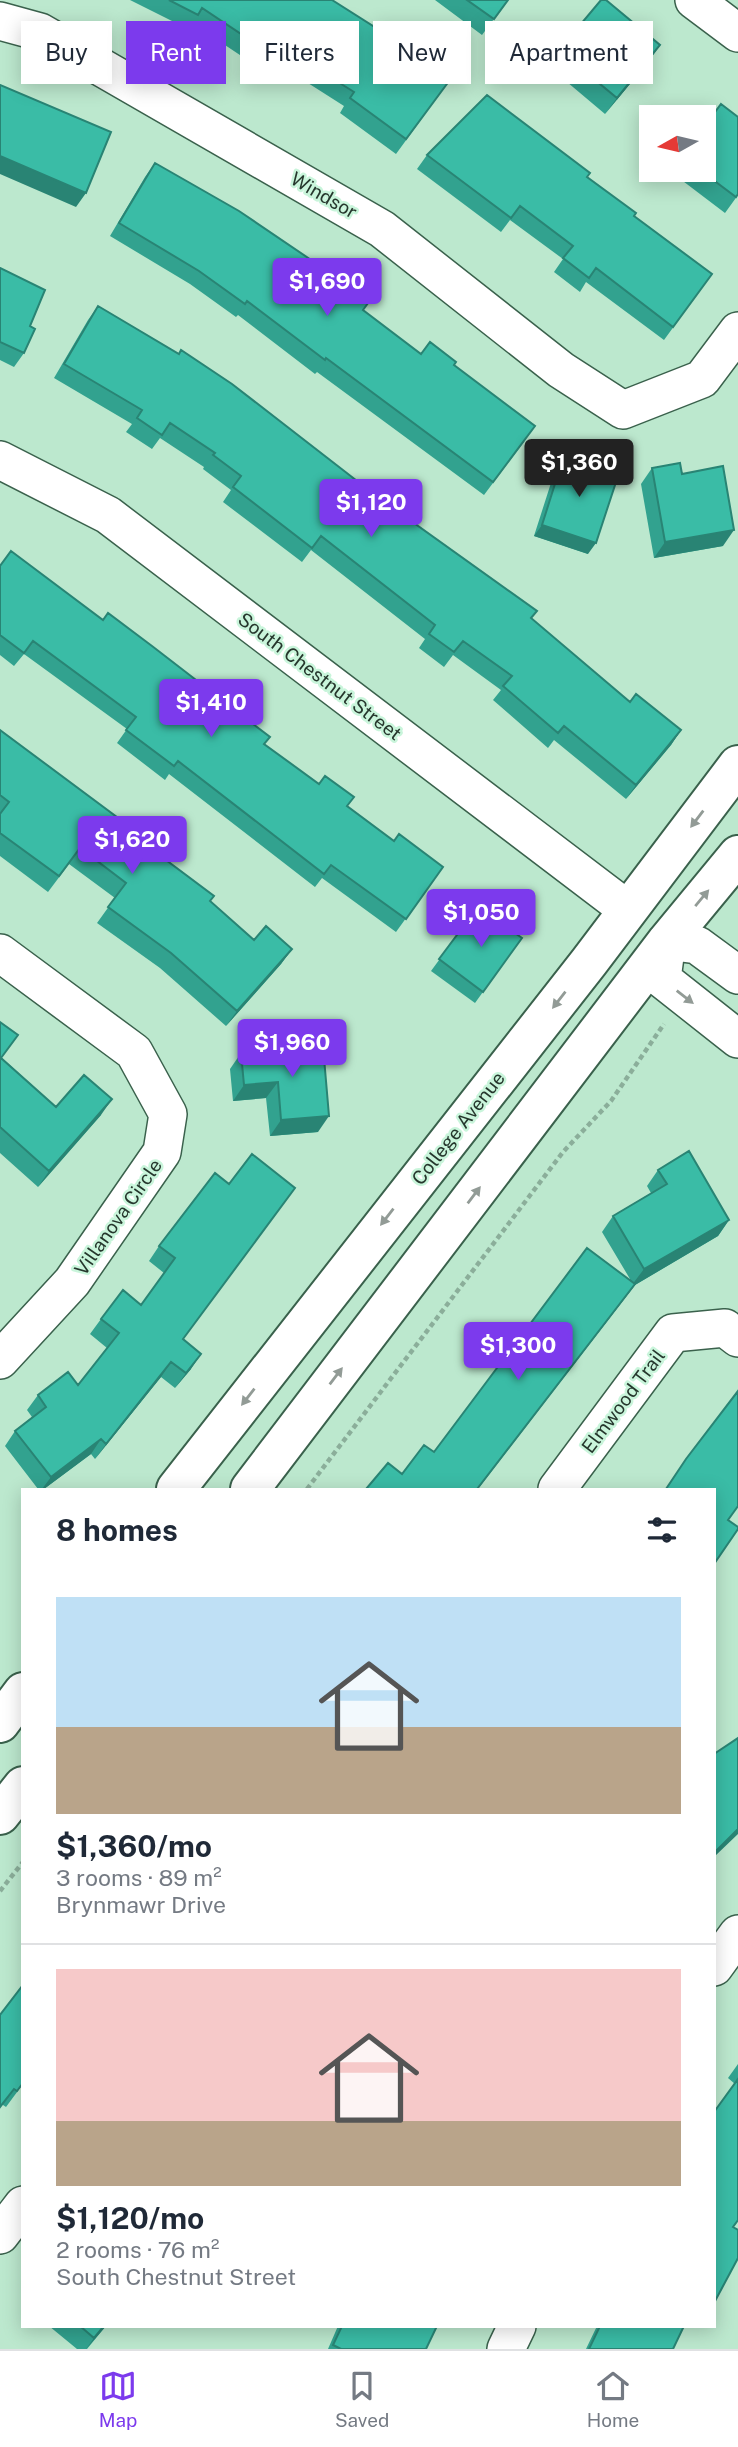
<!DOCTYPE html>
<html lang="en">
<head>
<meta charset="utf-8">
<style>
  body { margin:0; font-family:"Public Sans",sans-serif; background:#f2f2f3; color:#1f2937; height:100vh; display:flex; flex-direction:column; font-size:26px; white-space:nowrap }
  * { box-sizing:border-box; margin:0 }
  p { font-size:23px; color:#747a83 }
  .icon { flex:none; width:38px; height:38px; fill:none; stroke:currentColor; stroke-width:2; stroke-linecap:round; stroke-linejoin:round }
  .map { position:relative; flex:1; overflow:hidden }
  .panel { position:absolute; left:21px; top:1488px; width:695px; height:840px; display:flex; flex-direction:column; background:#fff; border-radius:0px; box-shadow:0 4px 18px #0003 }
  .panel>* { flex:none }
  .top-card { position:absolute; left:21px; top:21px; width:696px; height:63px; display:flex; gap:14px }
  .needle { width:46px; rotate:262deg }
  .tools { position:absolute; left:639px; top:105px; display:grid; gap:14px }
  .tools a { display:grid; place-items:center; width:77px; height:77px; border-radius:0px; background:#fff; box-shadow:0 4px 18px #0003; font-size:35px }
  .price { position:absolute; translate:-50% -60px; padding:0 16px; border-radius:7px; background:#7c3aed; color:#fff; font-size:23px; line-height:46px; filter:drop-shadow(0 2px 4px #0008) }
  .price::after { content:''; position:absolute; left:50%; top:42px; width:21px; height:16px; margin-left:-10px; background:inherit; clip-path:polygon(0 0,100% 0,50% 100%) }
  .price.active { background:#222; color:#fff }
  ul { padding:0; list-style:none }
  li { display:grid; align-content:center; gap:14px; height:371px; padding:0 35px }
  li+li { border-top:2px solid #e0e1e3 }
  li span { display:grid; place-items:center; height:217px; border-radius:0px; color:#555 }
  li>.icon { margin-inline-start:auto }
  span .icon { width:126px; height:126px; fill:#fffc; stroke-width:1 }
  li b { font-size:30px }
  h2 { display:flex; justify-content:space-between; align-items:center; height:84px; padding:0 35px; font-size:30px }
  .pill { padding:0 24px; border-radius:0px; background:#fff; box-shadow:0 4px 18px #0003; font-size:24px; line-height:63px }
  .pill.active { background:#7c3aed; color:#fff }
  .tab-bar { display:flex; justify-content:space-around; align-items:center; height:98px; border-top:2px solid #e0e1e3; background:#fff; font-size:19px; color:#747a83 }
  .tab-bar a { display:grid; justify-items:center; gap:4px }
  .tab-bar .active { color:#7c3aed }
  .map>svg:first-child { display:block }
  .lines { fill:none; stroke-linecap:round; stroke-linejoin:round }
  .minor-casing { stroke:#3a614c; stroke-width:40 }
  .major-casing { stroke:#3a614c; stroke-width:42 }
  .path { stroke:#8bae9a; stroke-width:4.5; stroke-dasharray:5 3.5; stroke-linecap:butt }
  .minor { stroke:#fff; stroke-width:37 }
  .major { stroke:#fff; stroke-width:38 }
  .wall { fill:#32a28f }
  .shaded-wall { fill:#298474 }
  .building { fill:#3abca6; stroke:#298474; stroke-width:2 }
  .oneway { fill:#929b96 }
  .labels { text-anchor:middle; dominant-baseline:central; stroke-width:5; stroke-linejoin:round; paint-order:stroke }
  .street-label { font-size:19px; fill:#26372d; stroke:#c9f5db }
</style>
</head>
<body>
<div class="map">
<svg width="738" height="2349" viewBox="0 0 738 2349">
  <rect width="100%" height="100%" fill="#bce8ce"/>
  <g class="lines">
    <defs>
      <path id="minor" d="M694 0 738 33
        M0 21 40 32 382 229 561 370 623 410 702 379 738 331
        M0 460 108 515 628 910
        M0 953 134 1052 168 1114 162 1152 72 1282 0 1360
        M738 975 697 945 667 941 662 979 738 1039
        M557 1489 673 1333 725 1328 738 1338
        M714 1967 738 1934
        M0 2235 23 2205
        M506 2349 517 2326"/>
      <path id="major" d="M176 1489 589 962 738 765
        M250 1489 667 941 738 855
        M0 1723 23 1692
        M0 1815 23 1786"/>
    </defs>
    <!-- minor casing -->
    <use href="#minor" class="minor-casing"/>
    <!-- major casing -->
    <use href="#major" class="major-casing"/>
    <!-- path -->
    <path class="path" d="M307 1489 563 1152 611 1101 664 1024
      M0 1891 23 1862"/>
    <!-- minor -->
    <use href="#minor" class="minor"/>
    <!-- major -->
    <use href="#major" class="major"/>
  </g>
  <!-- wall -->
  <path class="wall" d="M130 0H332L411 50 458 69 396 154 340 113 344 106 275 62 267 73 192 23 188 29Z
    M435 0H508L482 35Z
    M559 50 649 61 605 114 548 66Z
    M427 155 587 177 634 216 712 274 664 340 586 282 580 292 554 272 563 259 510 220 501 232 417 169Z
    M155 163 363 310 421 354 454 365 526 439 484 495 317 372 315 374 238 315 236 317 190 284 110 236 145 177Z
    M672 170H704L738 195 725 213 671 172Z
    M0 268 30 326 24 353 14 367 0 360Z
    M98 306 531 618 630 702 681 730 671 745 626 799 554 740 548 748 493 700 501 690 453 655 444 667 419 648 425 639 311 550 302 562 223 502 231 490 203 469 204 467 160 438 152 449 126 432 132 424 54 378 88 320Z
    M566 449 589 484 588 554 534 536 558 461Z
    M652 468 682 474 723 546 654 558 641 484Z
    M0 566 264 744 394 841 443 867 396 932 322 878 315 887 169 774 165 780 117 743 127 729 24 654 14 666 0 655Z
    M0 730 138 839 254 940 292 949 281 964 226 1026 160 968 97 923 115 898 69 864 48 892 0 856Z
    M478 907 522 938 475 1003 431 971Z
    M0 1022 2 1058 56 1107 101 1115 38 1187 0 1153Z
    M323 1046 318 1132 270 1136 266 1098 233 1101 230 1069 241 1053Z
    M658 1170 729 1220 718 1236 635 1285 478 1489H366L402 1474 434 1452 630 1279 602 1232 613 1216 651 1193 647 1186Z
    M229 1184 295 1188 183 1339 191 1369 175 1388 161 1377 95 1459 91 1454 44 1489H38L5 1446 15 1431 32 1417 27 1410 38 1395 78 1385 107 1348 90 1334 101 1319 141 1305 164 1273 149 1261 159 1246Z
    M0 2015 23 2084 6 2107 3 2105Z
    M738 2064V2220L733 2227 738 2258 714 2112 735 2084 728 2078Z
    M49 2326H106L87 2349H77Z
    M338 2326H437L426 2349H328Z
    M597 2326H684L673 2349H586Z"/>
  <!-- shaded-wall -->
  <path class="shaded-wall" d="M660 45 649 61 605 114 617 98Z
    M0 156 86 193 76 207 0 174Z
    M542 525 596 543 588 554 534 536Z
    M734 530 723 546 654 558 665 542Z
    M681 730 671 745 626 799 636 785Z
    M292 949 281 964 226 1026 237 1011Z
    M278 1082 266 1098 233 1101 244 1085Z
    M112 1099 101 1115 38 1187 49 1171Z
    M329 1116 318 1132 270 1136 281 1120Z
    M729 1220 718 1236 635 1285 477 1489 644 1269Z
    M201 1354 191 1369 175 1388 186 1373Z
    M171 1362 161 1377 95 1459 106 1444Z
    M101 1439 91 1454 44 1489H42L51 1477Z
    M738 1829V1834L714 1857V1853Z
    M104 2326H106L86 2349 94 2338Z"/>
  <!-- building -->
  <path class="building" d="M169 0H332L411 50 418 39 458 69 406 139 350 98 354 92 284 48 277 58 202 8 198 15Z
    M467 0H508L494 19Z
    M601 0H606L660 45 617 98 559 50Z
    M0 85 111 132 86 193 0 156Z
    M487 95 590 173 587 177 636 213 634 216 712 274 673 327 596 268 589 278 563 258 573 246 520 206 511 218 427 155Z
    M721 104 738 117V194L736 197 700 170H704V127Z
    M155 163 239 211 320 266 323 262 371 299 363 310 421 354 430 342 456 362 454 365 535 426 493 482 326 358 325 360 247 301 245 304 199 271 119 223Z
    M0 268 45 290 30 326 35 329 24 353 0 342Z
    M98 306 179 354 181 350 232 384 379 498 537 611 531 618 630 702 636 694 681 730 636 785 564 726 558 733 503 686 512 676 463 641 454 652 429 634 435 625 321 536 312 548 233 487 241 476 213 455 215 453 170 423 162 435 137 418 142 410 64 364Z
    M566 449 597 460 589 484 617 479 596 543 542 525Z
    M680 463 682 474 723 466 734 530 665 542 652 468Z
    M11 551 103 620 108 613 152 646 270 737 264 744 319 784 325 776 354 797 347 806 394 841 399 834 443 867 406 919 331 865 324 874 178 761 174 766 126 730 136 717 33 641 24 653 0 635V566Z
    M0 730 141 835 138 839 214 896 210 901 254 940 266 926 292 949 237 1011 171 953 108 907 126 883 80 848 59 876 0 833V814L9 802 0 795Z
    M478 907 522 938 483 992 439 959Z
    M0 1022 18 1035 1 1058 56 1107 84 1075 112 1099 49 1171 0 1127Z
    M323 1046 329 1116 281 1120 278 1082 244 1085 241 1053Z
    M689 1151 729 1220 644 1269 613 1216 667 1184 658 1170Z
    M252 1154 295 1188 183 1339 201 1354 186 1373 171 1362 106 1444 101 1439 51 1477 15 1431 46 1407 38 1395 68 1372 78 1385 119 1333 101 1319 123 1290 141 1305 175 1258 159 1246 215 1173 229 1184Z
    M587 1248 635 1284 477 1489H366L388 1463 402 1474 424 1445 434 1452Z
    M738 1391V1506L728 1520 738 1527V1529L714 1564V1489H666L686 1459Z
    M738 1738V1829L714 1853V1754Z
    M23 1985V2083L17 2091 14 2089 0 2107V2015Z
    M738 2079V2220L733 2227 738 2230V2258L714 2303V2112Z
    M80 2326H104L94 2338Z
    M342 2326H437L426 2349H341L333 2345Z
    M600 2326H684L673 2349H589Z"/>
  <!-- one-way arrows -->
  <defs><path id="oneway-solid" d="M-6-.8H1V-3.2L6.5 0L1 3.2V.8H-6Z" transform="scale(1.75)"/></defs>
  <g class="oneway">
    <use href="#oneway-solid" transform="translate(697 819) rotate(127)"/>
    <use href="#oneway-solid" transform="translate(702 898) rotate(-50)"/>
    <use href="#oneway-solid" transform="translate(685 997) rotate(38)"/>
    <use href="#oneway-solid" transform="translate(559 1000) rotate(128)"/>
    <use href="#oneway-solid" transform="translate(474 1195) rotate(-53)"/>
    <use href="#oneway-solid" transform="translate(387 1217) rotate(128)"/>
    <use href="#oneway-solid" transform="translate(336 1376) rotate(-53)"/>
    <use href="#oneway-solid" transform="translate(248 1397) rotate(128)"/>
  </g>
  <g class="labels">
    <!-- street labels -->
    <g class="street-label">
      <text transform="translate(324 195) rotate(30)">Windsor</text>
      <text transform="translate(320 676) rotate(37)">South Chestnut Street</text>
      <text transform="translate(458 1128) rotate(-52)">College Avenue</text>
      <text transform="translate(118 1217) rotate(-55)">Villanova Circle</text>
      <text transform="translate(623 1401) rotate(-53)">Elmwood Trail</text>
    </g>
  </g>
</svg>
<div class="tools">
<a><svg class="needle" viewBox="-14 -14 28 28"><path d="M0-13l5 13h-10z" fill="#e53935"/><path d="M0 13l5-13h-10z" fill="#747a83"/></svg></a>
</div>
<b class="price" style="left:327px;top:318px">$1,690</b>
<b class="price active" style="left:579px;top:499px">$1,360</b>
<b class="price" style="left:371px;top:539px">$1,120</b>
<b class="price" style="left:211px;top:739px">$1,410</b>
<b class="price" style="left:132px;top:876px">$1,620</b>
<b class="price" style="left:481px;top:949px">$1,050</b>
<b class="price" style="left:292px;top:1079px">$1,960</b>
<b class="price" style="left:518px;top:1382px">$1,300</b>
<div class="top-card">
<a class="pill">Buy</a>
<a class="pill active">Rent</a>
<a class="pill">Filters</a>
<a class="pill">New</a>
<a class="pill">Apartment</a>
</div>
<section class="panel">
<h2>8 homes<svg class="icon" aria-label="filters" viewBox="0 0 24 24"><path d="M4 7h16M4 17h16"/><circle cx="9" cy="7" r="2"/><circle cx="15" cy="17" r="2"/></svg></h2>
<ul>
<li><span style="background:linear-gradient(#bfe0f5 60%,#b9a48a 0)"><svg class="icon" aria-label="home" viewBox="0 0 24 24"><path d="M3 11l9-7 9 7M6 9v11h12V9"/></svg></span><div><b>$1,360/mo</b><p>3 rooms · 89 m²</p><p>Brynmawr Drive</p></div></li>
<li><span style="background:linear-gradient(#f6c9c9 70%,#b9a48a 0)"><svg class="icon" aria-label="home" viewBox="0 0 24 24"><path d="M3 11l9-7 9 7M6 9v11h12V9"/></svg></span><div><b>$1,120/mo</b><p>2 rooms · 76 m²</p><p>South Chestnut Street</p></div></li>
</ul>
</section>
</div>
<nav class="tab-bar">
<a class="active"><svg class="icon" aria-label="map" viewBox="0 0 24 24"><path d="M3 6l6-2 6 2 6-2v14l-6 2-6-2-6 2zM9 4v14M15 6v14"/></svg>Map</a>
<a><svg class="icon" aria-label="saved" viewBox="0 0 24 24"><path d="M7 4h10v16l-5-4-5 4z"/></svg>Saved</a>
<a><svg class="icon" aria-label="home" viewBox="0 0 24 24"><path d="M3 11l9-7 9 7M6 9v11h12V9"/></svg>Home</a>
</nav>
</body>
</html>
